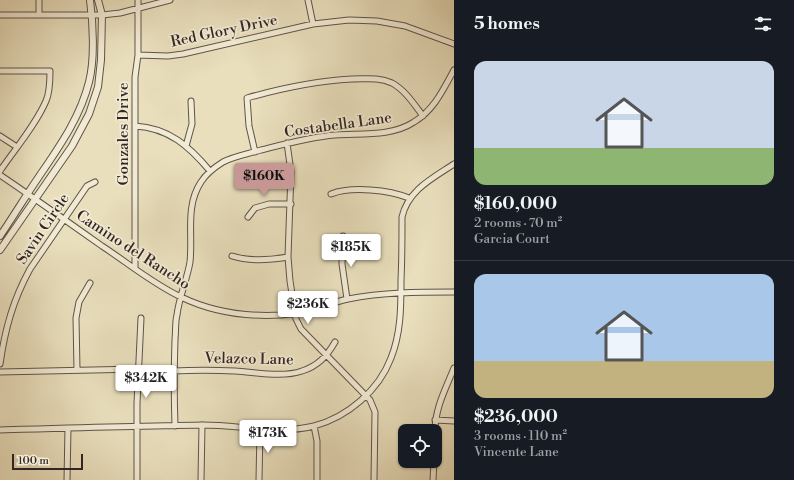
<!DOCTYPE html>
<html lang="en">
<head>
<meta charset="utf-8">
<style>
  body { margin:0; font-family:"Libre Bodoni",serif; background:#242831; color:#f1f3f6; height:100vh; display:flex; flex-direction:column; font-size:15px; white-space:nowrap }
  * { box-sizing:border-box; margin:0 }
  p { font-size:13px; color:#9ea1a6 }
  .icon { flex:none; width:22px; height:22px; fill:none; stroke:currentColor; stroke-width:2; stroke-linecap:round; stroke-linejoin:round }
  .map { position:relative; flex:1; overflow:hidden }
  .details { display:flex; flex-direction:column; background:#171b24; width:340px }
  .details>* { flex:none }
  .fabs { position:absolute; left:398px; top:424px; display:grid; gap:8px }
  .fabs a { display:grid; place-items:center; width:44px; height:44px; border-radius:8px; background:#171b24; box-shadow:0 1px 3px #0004; font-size:20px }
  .scale { position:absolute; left:12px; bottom:10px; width:71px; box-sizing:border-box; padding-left:4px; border:2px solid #332621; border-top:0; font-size:11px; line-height:14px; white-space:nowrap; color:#332621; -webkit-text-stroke:3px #f1ead4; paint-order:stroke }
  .price { position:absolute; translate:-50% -34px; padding:0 9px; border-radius:4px; background:#fff; color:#222; font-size:13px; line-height:26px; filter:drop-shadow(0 1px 2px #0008) }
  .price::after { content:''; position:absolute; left:50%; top:24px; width:12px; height:9px; margin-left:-6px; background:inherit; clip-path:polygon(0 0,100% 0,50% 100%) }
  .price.selected { background:#c59692; color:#111 }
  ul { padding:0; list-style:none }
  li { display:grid; align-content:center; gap:8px; height:212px; padding:0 20px }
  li+li { border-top:1px solid #363941 }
  li span { display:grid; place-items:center; height:124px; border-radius:12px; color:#555 }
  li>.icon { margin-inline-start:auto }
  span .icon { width:72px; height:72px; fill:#fffc; stroke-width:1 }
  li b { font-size:17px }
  h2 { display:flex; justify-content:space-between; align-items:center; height:48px; padding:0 20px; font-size:17px }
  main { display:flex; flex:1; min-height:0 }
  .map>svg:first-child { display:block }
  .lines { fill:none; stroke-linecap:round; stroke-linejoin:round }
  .minor-casing { stroke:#605448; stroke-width:7 }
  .tertiary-casing { stroke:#605448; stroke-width:8 }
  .minor { stroke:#f1ead4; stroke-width:5 }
  .tertiary { stroke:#f1ead4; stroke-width:6 }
  .labels { text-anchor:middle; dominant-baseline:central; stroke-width:3.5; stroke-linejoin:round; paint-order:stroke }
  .street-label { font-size:15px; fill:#332621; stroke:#f1ead4 }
</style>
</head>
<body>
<main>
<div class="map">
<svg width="454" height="480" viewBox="0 0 454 480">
  <rect width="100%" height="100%" fill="#e9dfbd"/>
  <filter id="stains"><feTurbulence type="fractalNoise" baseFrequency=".005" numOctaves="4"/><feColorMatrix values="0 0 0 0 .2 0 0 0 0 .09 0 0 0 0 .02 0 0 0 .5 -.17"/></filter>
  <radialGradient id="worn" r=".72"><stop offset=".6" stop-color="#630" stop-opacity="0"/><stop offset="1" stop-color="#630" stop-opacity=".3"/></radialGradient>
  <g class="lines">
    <defs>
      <path id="minor" d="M39 0V15
        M308 0 313 24
        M0 15H102L120 13 170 0
        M138 55 168 56 183 54 313 24 349 20 377 21 405 26 454 44
        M0 71H50C50 81 50 92 46 101 35 126 15 149 0 171
        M135 126C169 128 189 146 210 171
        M0 136 17 147
        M287 143 291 172 288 257 290 281 296 319 301 329 370 400 375 412 374 480
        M186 146 192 124 191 101
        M255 152 249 126 247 98C282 88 316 81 352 79 366 79 379 77 392 83 405 90 414 104 423 116
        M0 175C34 198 68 222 102 246 128 263 153 284 181 297 212 312 246 317 281 315 304 313 326 304 348 299 383 292 419 292 454 292
        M331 194C352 186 389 190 409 198
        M248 217 255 208 269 204H291
        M343 236 342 264 347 299
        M232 256C250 262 270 260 288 257
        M135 268V77L138 55V0
        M0 364C5 329 13 300 30 269L87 186 95 182
        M77 370 76 318 79 302 90 283
        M173 371C194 370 214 370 235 371 255 372 282 378 302 371 318 366 327 356 335 342
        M0 372 139 369 159 372
        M435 420 454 421
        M175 426C174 397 174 368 175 339 176 331 175 322 177 315 179 297 187 280 190 262 193 235 185 206 201 182 206 174 215 167 223 162 235 156 248 154 261 150 285 144 310 137 335 135 361 133 391 137 414 122 434 110 443 90 454 70
        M314 426 317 441V480
        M0 430C68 428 135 426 203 425 240 425 278 435 314 426 348 417 379 390 391 358 401 333 401 307 401 280 402 259 402 238 402 217 408 190 433 178 454 164
        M435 431C435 408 446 388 454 368
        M67 480 68 428
        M137 480V403L141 318
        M201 480 202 425
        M259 480 260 429
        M433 480 434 461"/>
      <path id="tertiary" d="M0 236C13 217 25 197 38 178 59 147 80 118 89 82 95 59 93 23 90 0
        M0 250 72 146 89 114 98 87 101 60 102 15 98 0"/>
    </defs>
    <!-- minor casing -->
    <use href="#minor" class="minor-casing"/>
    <!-- tertiary casing -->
    <use href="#tertiary" class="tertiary-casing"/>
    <!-- minor -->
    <use href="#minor" class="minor"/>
    <!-- tertiary -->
    <use href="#tertiary" class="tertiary"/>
  </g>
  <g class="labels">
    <!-- street labels -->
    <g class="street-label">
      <text transform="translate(224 31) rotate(-12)">Red Glory Drive</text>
      <text transform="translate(338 125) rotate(-8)">Costabella Lane</text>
      <text transform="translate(123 134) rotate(-90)">Gonzales Drive</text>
      <text transform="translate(43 229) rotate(-56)">Savin Circle</text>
      <text transform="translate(133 250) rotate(33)">Camino del Rancho</text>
      <text transform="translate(249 359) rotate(1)">Velazco Lane</text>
    </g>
  </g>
  <rect width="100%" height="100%" filter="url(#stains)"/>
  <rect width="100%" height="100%" fill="url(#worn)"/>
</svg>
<div class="fabs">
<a><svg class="icon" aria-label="locate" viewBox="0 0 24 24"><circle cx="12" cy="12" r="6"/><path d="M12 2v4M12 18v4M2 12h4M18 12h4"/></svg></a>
</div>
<div class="scale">100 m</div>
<b class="price selected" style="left:264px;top:197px">$160K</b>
<b class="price" style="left:351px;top:268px">$185K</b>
<b class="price" style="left:308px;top:325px">$236K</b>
<b class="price" style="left:146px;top:399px">$342K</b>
<b class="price" style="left:268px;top:454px">$173K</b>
</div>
<section class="details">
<h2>5 homes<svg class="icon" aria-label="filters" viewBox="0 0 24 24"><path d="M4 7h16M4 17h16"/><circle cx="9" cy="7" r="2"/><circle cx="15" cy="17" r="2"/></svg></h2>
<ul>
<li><span style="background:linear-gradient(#c9d6e8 70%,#8fb573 0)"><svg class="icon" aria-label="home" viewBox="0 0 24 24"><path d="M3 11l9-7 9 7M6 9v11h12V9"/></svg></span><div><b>$160,000</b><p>2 rooms · 70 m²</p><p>Garcia Court</p></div></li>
<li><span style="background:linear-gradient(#a9c7e8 70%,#c2b280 0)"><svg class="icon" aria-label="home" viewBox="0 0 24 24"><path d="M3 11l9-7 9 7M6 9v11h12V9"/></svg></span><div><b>$236,000</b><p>3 rooms · 110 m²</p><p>Vincente Lane</p></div></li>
</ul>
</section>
</main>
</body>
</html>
